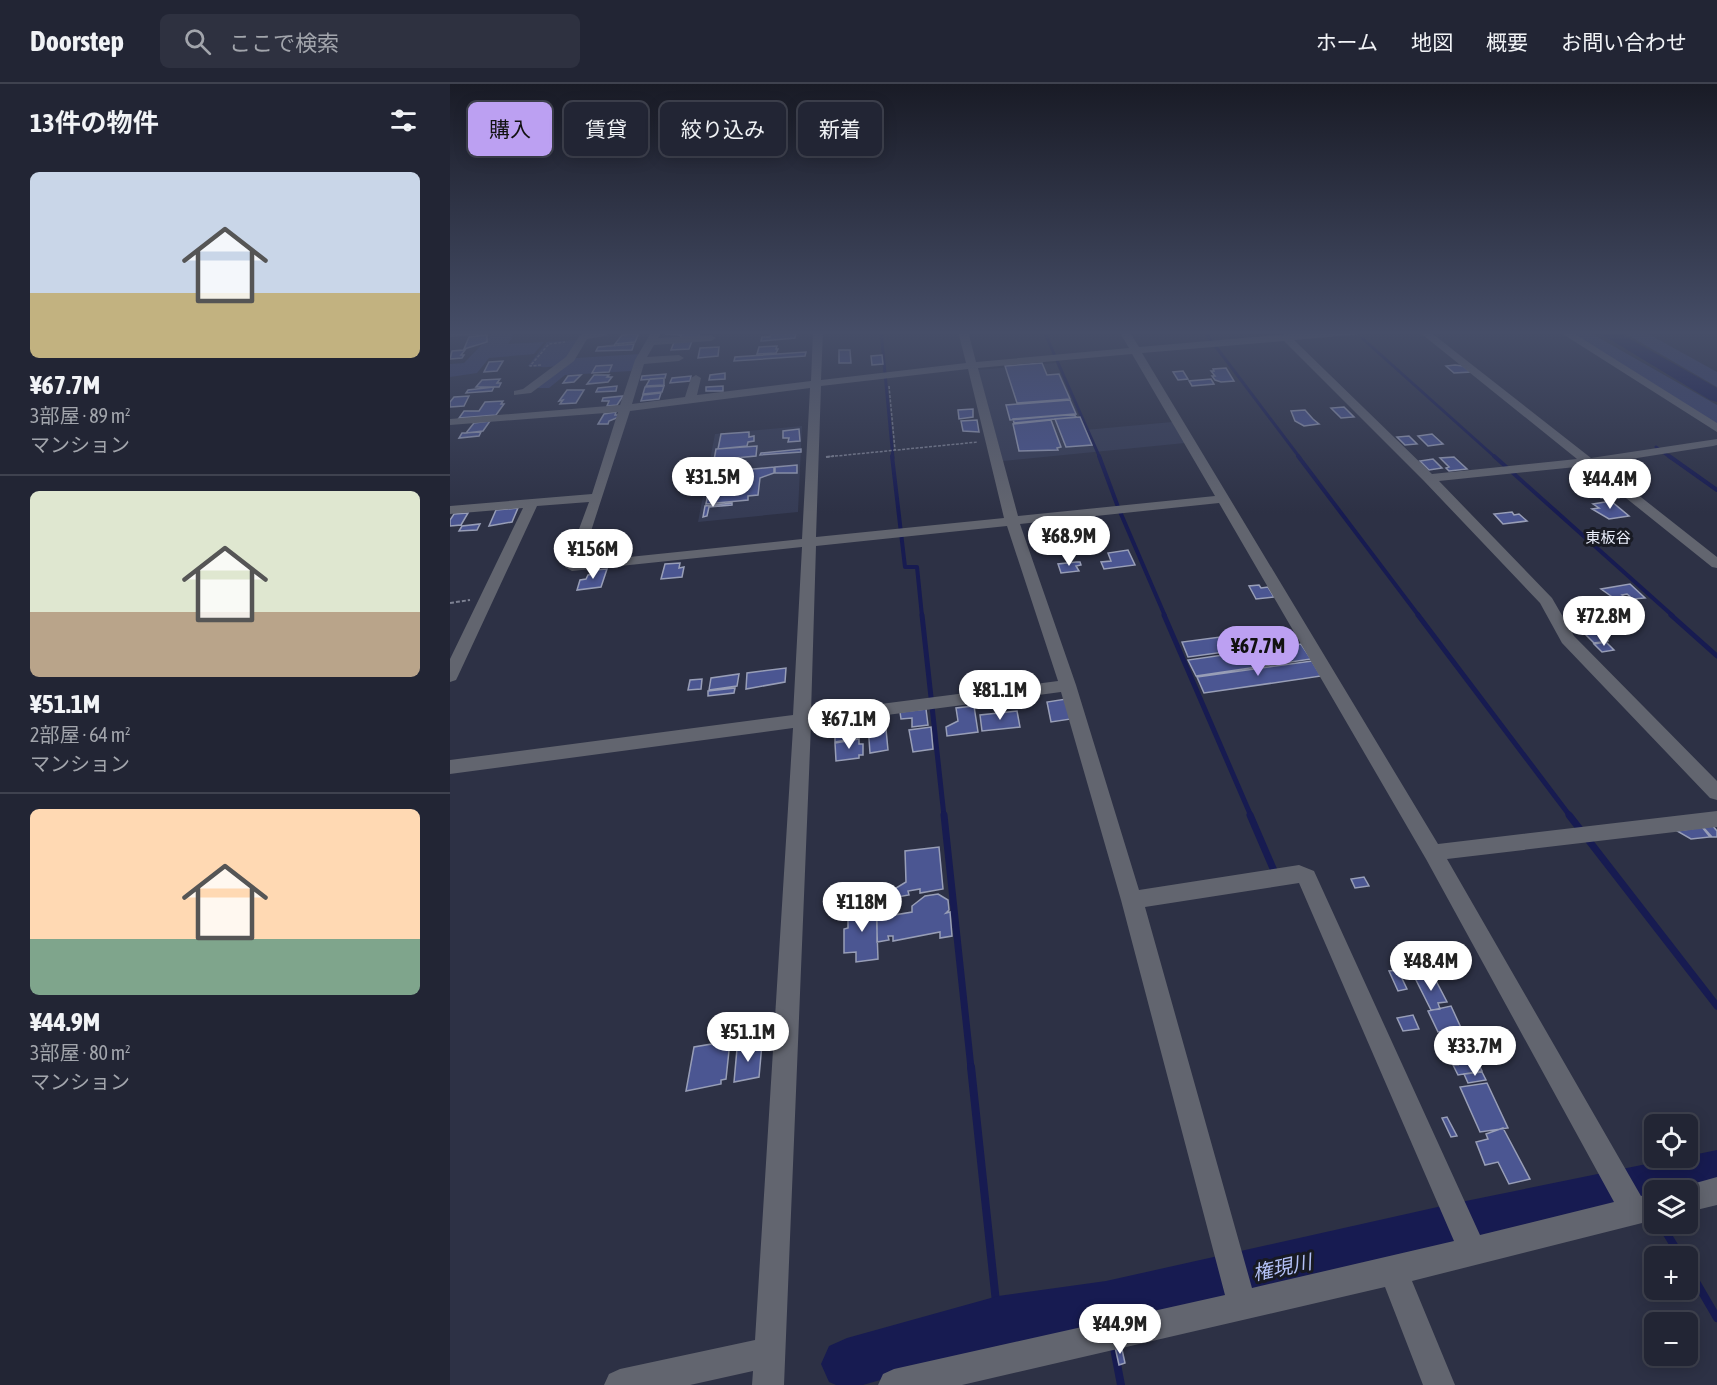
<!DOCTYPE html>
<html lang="ja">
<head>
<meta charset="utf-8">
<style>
  body { margin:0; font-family:"Asap Condensed","Noto Sans JP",sans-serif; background:#2e3140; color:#f1f3f6; height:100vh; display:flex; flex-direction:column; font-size:22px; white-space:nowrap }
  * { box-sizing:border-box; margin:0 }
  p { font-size:20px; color:#a2a5ac }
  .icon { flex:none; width:33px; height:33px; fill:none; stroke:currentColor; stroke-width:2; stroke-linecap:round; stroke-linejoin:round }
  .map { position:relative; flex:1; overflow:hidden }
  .drawer { display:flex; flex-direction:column; background:#222534; width:450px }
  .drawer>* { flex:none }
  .top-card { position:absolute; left:18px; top:18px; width:570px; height:54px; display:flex; gap:12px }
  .fabs { position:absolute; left:1194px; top:1030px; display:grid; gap:12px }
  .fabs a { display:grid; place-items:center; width:54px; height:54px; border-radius:9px; background:#222534; box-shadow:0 3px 15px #0003,0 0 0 2px #3f424f; font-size:30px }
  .price { position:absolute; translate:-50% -51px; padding:0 14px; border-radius:21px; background:#fff; color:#222; font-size:20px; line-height:39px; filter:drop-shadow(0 2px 3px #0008) }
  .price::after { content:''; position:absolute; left:50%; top:36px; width:18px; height:14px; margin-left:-9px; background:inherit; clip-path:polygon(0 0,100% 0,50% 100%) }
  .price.active { background:#bca0f2; color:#111 }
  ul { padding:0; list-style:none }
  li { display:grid; align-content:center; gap:12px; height:318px; padding:0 30px }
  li+li { border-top:2px solid #3f424f }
  li span { display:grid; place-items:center; height:186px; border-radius:9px; color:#555 }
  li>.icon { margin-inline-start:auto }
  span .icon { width:108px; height:108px; fill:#fffc; stroke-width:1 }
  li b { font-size:26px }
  h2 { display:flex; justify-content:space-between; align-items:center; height:72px; padding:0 30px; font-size:26px }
  .pill { padding:0 21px; border-radius:9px; background:#222534; box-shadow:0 3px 15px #0003,0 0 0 2px #3f424f; font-size:21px; line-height:54px }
  .pill.active { background:#bca0f2; color:#111 }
  header { display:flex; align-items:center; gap:36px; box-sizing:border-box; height:84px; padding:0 30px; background:#222534; border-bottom:2px solid #3f424f }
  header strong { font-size:28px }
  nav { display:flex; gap:33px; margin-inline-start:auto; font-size:21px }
  .search { width:420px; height:54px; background:#2e3140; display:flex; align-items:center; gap:15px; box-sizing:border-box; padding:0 21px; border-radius:9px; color:#a2a5ac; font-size:22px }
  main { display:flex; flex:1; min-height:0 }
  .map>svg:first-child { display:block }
  .built { fill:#363c55 }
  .green { fill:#3a426d }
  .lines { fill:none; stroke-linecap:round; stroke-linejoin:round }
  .stream-far4 { stroke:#171b51; stroke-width:3 }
  .stream-far3 { stroke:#171b51; stroke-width:4 }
  .stream-far2 { stroke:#171b51; stroke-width:5 }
  .stream-far1 { stroke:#171b51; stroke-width:7 }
  .stream { stroke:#171b51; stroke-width:8 }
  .river { fill:#171b51; fill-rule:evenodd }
  .building { fill:#4b5692; stroke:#989eb7; stroke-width:1.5 }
  .path-far1 { stroke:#7d8192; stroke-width:1.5; stroke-dasharray:3 1.5; stroke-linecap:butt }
  .path { stroke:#7d8192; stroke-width:2; stroke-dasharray:4 2; stroke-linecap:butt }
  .minor { fill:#62656f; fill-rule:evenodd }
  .labels { text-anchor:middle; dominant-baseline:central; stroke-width:6; stroke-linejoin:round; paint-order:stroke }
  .far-quarter-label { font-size:15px; fill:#ebeffc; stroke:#181a23 }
  .near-water-label { font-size:20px; font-style:italic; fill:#b3c0f5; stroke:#181a23 }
</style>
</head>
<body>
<header>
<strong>Doorstep</strong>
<div class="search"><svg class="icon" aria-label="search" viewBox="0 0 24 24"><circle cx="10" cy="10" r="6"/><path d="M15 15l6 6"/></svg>ここで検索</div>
<nav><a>ホーム</a><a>地図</a><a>概要</a><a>お問い合わせ</a></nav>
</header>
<main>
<section class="drawer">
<h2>13件の物件<svg class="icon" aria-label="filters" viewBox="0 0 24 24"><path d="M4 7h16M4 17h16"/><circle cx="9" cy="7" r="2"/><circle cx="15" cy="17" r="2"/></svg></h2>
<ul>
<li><span style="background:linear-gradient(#c9d6e8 65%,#c2b280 0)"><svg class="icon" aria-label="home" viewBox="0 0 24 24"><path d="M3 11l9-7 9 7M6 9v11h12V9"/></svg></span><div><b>¥67.7M</b><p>3部屋 · 89 m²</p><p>マンション</p></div></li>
<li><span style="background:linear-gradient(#dfe7d0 65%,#b9a48a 0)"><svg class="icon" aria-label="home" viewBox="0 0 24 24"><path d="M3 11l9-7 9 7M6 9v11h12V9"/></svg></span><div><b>¥51.1M</b><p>2部屋 · 64 m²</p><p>マンション</p></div></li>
<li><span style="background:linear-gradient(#ffd9b3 70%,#7fa58c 0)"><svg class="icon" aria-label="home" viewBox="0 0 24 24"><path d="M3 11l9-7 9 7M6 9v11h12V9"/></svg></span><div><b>¥44.9M</b><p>3部屋 · 80 m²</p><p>マンション</p></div></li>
</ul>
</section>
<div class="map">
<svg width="1267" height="1301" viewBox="0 0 1267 1301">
  <rect width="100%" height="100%" fill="#2d3145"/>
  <!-- built -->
  <path class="built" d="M606 279 635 346 722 338 735 359 553 377 528 286Z
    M352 342 348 428 248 438 265 350Z"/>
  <!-- green -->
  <path class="green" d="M66 247 58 260 94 258 84 270 39 274 27 289 0 293V280L14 279 43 249Z
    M1115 247H1137L1267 321V342Z
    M1171 247H1193L1267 288V303Z
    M127 256C113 284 108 285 78 282L97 258Z
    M190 270 181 287 115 291 99 304H87L126 274Z"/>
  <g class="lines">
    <!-- stream-far4 -->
    <path class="stream-far4" d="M431 247 443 374
      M594 247 650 374
      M754 247 850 374
      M912 254 1046 374
      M1206 363 1221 374"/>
    <!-- stream-far3 -->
    <path class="stream-far3" d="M442 372 455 483H467L472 532
      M649 372 668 423 715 532
      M848 372 969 532
      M1044 372 1223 532
      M1219 372 1267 406"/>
    <!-- stream-far2 -->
    <path class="stream-far2" d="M472 531 494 732
      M714 531 801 732
      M968 531 1120 732
      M1221 531 1267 572"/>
    <!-- stream-far1 -->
    <path class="stream-far1" d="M494 731 521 984
      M800 731 825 789
      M1119 731 1267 922"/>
    <!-- stream -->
    <path class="stream" d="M521 983 548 1237
      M1190 1105 1197 1117
      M1211 1140 1231 1173
      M1238 1184 1267 1234
      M656 1222 660 1244
      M663 1259 671 1301"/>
    <!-- river -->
    <path class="river" d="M1146 247H1166L1267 304V318L1260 316Z
      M1267 1066V1110L1238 1117V1107H1204V1124L1001 1166 656 1247 548 1262 413 1301H386L379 1298 371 1280 379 1262 397 1254 548 1212 656 1197 1001 1120 1226 1074H1238V1072Z"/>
  </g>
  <!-- building -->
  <path class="building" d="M217 247H249L250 248 248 254 230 255 231 251 216 250Z
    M346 248 345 254 311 257 312 253H320L321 249Z
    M189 249 185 258 165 260 172 251Z
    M37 251V258L14 265 19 253Z
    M242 257 239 265 221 266 224 258Z
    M184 260 182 266 146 267 148 263Z
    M327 262 326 265H328L326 269 307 270 309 263Z
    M269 263 268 272 248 274 250 264Z
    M15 266 11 271H14L12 274 0 275 2 267Z
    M389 266H400L401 279H389Z
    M356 268 355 272 284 277 285 273Z
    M432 271 433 280 422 281 421 272Z
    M53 277 47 287 34 288 39 278Z
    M592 279 597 291 609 290 620 315 567 319 555 282Z
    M162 281 159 288 142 289 146 282Z
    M1005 281 1013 282 1020 288 1004 289 996 282Z
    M776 284 784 297 771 298 765 296 762 292H765L761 287H764L763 285Z
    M733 287 738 295 728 296 723 288Z
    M275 289V295L259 296 260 291Z
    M216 290 215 294 191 296 192 292Z
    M131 291 124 298 113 299 118 292Z
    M144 291H159L157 293H162L158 298 137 300Z
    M241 292 240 297 220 299 222 294Z
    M214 294V301L196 302 200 295Z
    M50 295 47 299H51L49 303H26L32 296Z
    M761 295 764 300 742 302 739 297Z
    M167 302 166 307 146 308 148 304Z
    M214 302 212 308 193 310 195 303Z
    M273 302V307H256V303Z
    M44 303 42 307 16 309 18 306Z
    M117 306H134L126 319 110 320 113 316 109 317Z
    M211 309 209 315 191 317 193 311Z
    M19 312 14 322 0 323V318L4 313Z
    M173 312 167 321 157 322 159 317H152L153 314Z
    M620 316 626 330 560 336 556 321Z
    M53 317 51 320H54L46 331 9 334 14 327H29L35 318Z
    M894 323 904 333 891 334 881 324Z
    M523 325V333L509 335 508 326Z
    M855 326 863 335 869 340 854 342 845 337 841 327Z
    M166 328 165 331H169V333L159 337 158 340H148L154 330Z
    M624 330 626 333 564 339 563 335Z
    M630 333 642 361 616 363 605 335Z
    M527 336 529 348 513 347 511 337Z
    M601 336 611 363 607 364 608 366 569 367 563 340Z
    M40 337 33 347 16 349 24 339Z
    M349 345 350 357 338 358 339 354H333V347Z
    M31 348 29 352 9 354 12 349Z
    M299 348V353L304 352V357L298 358 297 362 268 365 271 350Z
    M982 350 993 360 978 362 968 352Z
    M959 352 967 360 955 361 947 353Z
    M307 362 306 372 264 376 266 365Z
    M351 365V368L310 371 311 369Z
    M1004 373 1017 385 999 387 996 384 999 383 990 374Z
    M983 375 992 384 979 386 970 377Z
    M347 381V389H325V383Z
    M324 383V389L310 394 308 411 298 412V416L256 420 262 389Z
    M1145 386 1159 398 1148 399 1137 390H1140L1136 387Z
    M1156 404 1168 414H1151L1141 406Z
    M1161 417 1179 432 1159 435 1142 425 1149 424 1143 420Z
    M282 419V421L259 423 257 432 253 433 255 422Z
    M68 424 62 438 39 442 46 426Z
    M1062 428 1064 431 1069 430 1077 437 1053 440 1044 430Z
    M18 429 11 441 0 442V436L4 430Z
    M30 440 27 446 9 447 12 442Z
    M678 466 685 481 654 485 651 478 661 477 658 469Z
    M626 478H630L631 481 626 482 629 487 611 489 608 480Z
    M230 479 229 484 234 483 232 493 211 495 215 480Z
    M157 485 151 503 127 506 130 496 136 495 138 491 143 490 144 486Z
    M1180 500 1195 514 1183 515 1177 510 1172 511 1178 516 1168 517 1151 505Z
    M809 501 811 504 818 503 824 513 806 515 799 502Z
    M1149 533 1159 542 1130 545 1121 537Z
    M1143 543 1152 551H1155L1158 557 1144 559 1130 545Z
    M832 545 841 559 738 573 732 558Z
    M1156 558 1164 566 1152 568 1144 560Z
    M851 560 861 575 746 592 738 576Z
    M862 577 871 592 754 609 747 593Z
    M336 584 335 598 296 605 297 589Z
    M289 590 287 602 259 606 261 594Z
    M252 595 251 605 238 606 240 596Z
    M285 604 284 609 258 612V607Z
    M616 615 621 635 601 638 597 618Z
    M524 622 528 648 497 652 496 643 508 637 506 624Z
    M476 625 478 641 462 643V634L451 635 450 628Z
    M567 627 570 643 532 647 530 631Z
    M427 632V640L412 642V634Z
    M407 634V654L385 658V637Z
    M435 635 438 666 420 669 418 641 427 640V637Z
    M481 643 483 665 463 668 459 646Z
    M409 655V660H413V671H409V674L386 677 385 659Z
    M1262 741 1267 747V753H1262L1253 743Z
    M1252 743 1260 753 1241 755 1227 747Z
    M489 763 493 805 470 809V805L458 807 459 811 441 814 446 804 456 798 455 767Z
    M914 793 919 802 905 804 901 795Z
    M488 810 498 816 499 826 496 829 500 828 502 852 490 854V848L443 857V852H438L439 856 427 858V829L444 827V831L462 828V822L475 812Z
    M426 819 428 875 406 878V868L394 869V845L398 844V823Z
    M948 886 957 905 948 907 939 887Z
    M983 891 997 918 988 919 990 925 981 926 965 894Z
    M1001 922 1018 959 1010 960 1012 963 1002 965 994 947 988 948 978 927Z
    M963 931 969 945 953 947 947 934Z
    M280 957 276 995 271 996V1000L236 1007 244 963Z
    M312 960 309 993 284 998 287 965Z
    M1019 962 1032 987 1008 991 1003 981H1008L1001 965Z
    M1032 988 1036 996 1018 999 1014 990Z
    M1037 999 1058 1044 1030 1048 1010 1003Z
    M997 1033 1007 1052 1001 1053 992 1034Z
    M1053 1044 1080 1095 1059 1100 1048 1078 1035 1081 1026 1058 1038 1055 1036 1050Z
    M671 1261 675 1279 669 1281 665 1263Z"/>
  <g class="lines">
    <!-- path-far1 -->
    <path class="path-far1" d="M156 262 185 259
      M91 281 80 282 99 260 115 258
      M439 302 445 366
      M376 373 528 358"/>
    <!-- path -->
    <path class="path" d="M376 373 384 372
      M0 519 20 516"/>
    <!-- minor -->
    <path class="minor" d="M0 247H45L40 250 0 253Z
      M149 247H160L155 252 137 255 124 277 81 309 64 311V307L73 305 116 273 130 251Z
      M202 247H212L208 254 261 251 266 254 261 257 204 261 197 273 229 271 234 274 229 277 194 280 182 320 235 313 241 294 246 291 251 294 247 311 361 297 363 247H373L371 296 516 279 508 247H518L526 278 679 264 669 247H679L689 263 875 247H917L912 250 844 256 982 390 1127 375 968 247H979L1141 374 1267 355V361L1263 362 1149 380 1267 473V484L1262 483 1136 382 989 397 1102 514 1124 552 1267 697V716L1260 714 1112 559 1090 519 974 397 834 257 692 269 988 760 1267 727V743L997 775 1191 1112 1204 1108V1136L962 1197 1005 1301H973L935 1203 512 1301H428L433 1290 444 1285 775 1211 671 816 611 608 361 641 334 1301H302L303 1287 240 1301H154L159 1290 170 1285 305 1256 343 644 0 690V676L343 631 352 463 122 487 115 483 139 418 87 422 8 592 6 596 0 598V575L73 424 0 430V422L142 410 168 328 0 341V335L170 321 185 276ZM682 270 765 412 568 432 528 284ZM518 285 554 434 366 453 371 302ZM360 304 352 455 131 478 180 327ZM769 419 976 775 1164 1118 1030 1151 864 787 849 781 689 806 626 601 570 440ZM557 442 608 597 361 629 366 462ZM849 799 1004 1157 802 1204 695 823Z
      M1108 247H1120L1267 339V348Z
      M1267 1093V1121L1238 1128V1107H1227L1228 1104Z"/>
  </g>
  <!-- sky -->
  <linearGradient id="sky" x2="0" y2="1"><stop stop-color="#191b26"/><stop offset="0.58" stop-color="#464e68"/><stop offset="1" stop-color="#464e68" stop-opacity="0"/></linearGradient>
  <rect width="1267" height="429" fill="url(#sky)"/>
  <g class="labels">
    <!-- far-quarter labels -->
    <g class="far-quarter-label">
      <text x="1158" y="453">東板谷</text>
    </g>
    <!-- near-water labels -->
    <g class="near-water-label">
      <text transform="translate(832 1183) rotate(-12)">権現川</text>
    </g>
  </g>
</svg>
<div class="fabs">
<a><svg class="icon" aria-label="locate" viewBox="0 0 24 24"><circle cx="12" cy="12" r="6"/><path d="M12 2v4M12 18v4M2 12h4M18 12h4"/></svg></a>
<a><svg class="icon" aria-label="layers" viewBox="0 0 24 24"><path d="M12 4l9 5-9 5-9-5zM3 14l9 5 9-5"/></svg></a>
<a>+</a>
<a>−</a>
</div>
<b class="price" style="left:263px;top:424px">¥31.5M</b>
<b class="price" style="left:1160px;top:426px">¥44.4M</b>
<b class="price" style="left:619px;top:483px">¥68.9M</b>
<b class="price" style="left:143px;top:496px">¥156M</b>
<b class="price" style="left:1154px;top:563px">¥72.8M</b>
<b class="price active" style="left:808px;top:593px">¥67.7M</b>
<b class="price" style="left:550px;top:637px">¥81.1M</b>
<b class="price" style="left:399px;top:666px">¥67.1M</b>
<b class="price" style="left:412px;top:849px">¥118M</b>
<b class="price" style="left:981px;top:908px">¥48.4M</b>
<b class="price" style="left:298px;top:979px">¥51.1M</b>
<b class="price" style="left:1025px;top:993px">¥33.7M</b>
<b class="price" style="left:670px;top:1271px">¥44.9M</b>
<div class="top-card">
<a class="pill active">購入</a>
<a class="pill">賃貸</a>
<a class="pill">絞り込み</a>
<a class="pill">新着</a>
</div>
</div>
</main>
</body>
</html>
